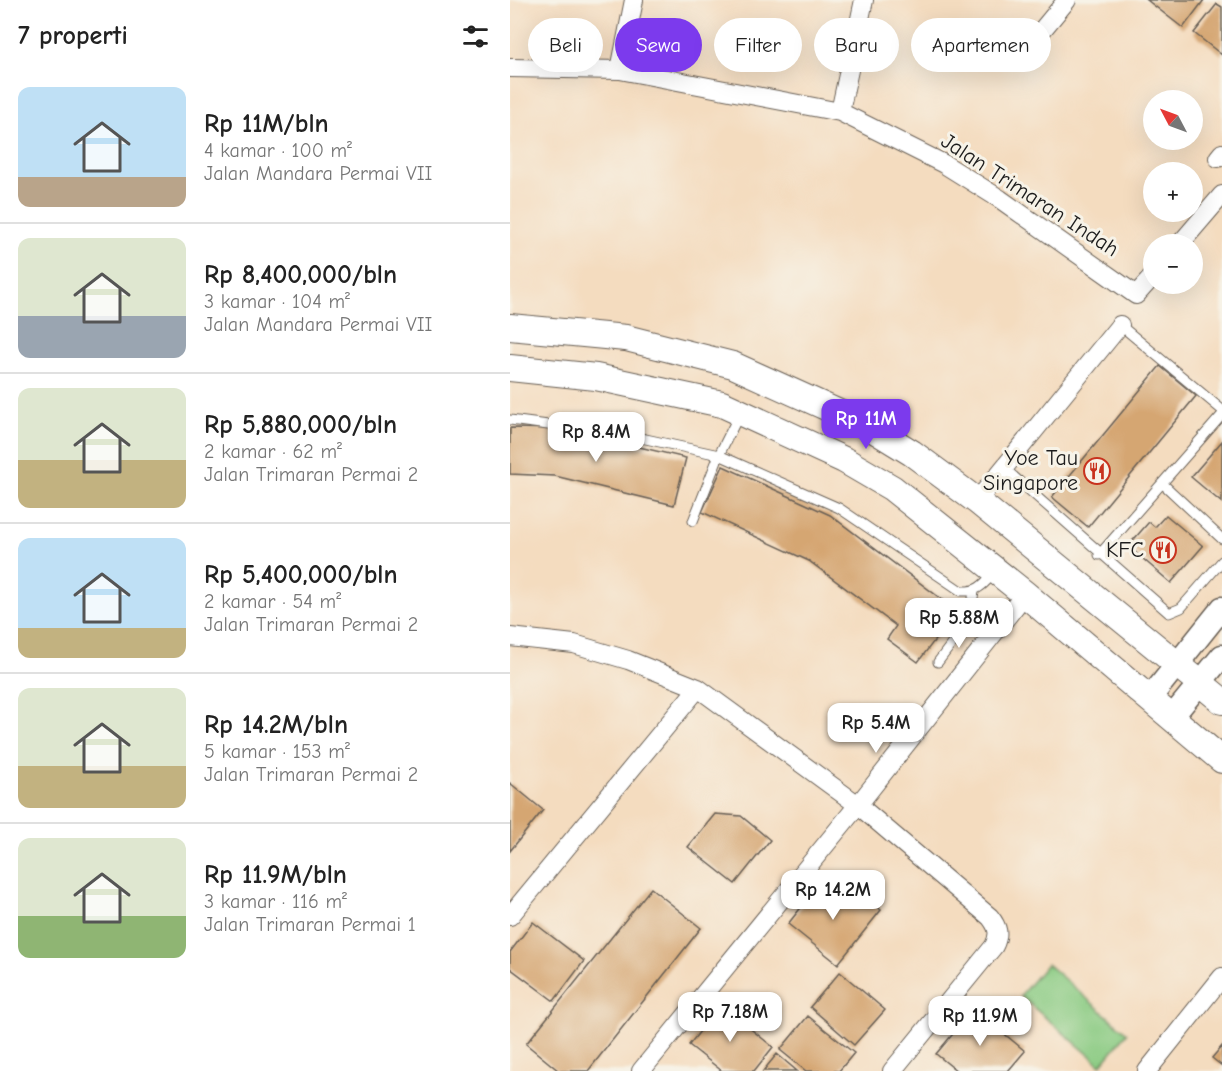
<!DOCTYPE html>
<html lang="id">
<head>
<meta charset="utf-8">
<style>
  body { margin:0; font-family:"Comic Neue",sans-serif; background:#f2f2f2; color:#222; height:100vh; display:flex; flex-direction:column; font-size:22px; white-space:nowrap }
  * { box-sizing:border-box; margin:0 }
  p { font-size:20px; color:#767676 }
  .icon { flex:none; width:33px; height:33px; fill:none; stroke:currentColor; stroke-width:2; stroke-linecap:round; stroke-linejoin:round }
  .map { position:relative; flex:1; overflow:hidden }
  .panel { display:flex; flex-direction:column; background:#fff; width:510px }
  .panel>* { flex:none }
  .banner { position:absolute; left:18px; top:18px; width:570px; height:54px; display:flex; gap:12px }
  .needle { width:39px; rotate:311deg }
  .fabs { position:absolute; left:633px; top:90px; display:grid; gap:12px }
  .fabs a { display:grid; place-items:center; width:60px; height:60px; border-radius:50%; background:#fff; box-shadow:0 6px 24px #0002; font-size:30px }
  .price { position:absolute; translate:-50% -51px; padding:0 14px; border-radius:12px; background:#fff; color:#222; font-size:20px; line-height:39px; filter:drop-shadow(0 2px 3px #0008) }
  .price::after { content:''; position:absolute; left:50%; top:36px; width:18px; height:14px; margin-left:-9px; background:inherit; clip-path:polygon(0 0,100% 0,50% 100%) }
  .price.selected { background:#7c3aed; color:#fff }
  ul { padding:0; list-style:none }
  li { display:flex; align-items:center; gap:18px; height:150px; padding:0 18px }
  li+li { border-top:2px solid #e0e0e0 }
  li span { display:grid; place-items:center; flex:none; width:168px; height:120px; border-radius:12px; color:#555 }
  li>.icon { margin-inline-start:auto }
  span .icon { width:72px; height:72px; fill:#fffc; stroke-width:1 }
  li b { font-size:26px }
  h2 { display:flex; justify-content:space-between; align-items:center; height:72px; padding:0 18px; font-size:26px }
  .chip { padding:0 21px; border-radius:27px; background:#fff; box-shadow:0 6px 24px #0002; font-size:21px; line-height:54px }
  .chip.selected { background:#7c3aed; color:#fff }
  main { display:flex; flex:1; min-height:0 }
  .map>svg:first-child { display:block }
  .green { fill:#8bcb83; stroke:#547450; stroke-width:1.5 }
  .building { fill:#d5a672 }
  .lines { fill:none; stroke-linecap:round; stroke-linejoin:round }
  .service-casing { stroke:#685f55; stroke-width:11 }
  .minor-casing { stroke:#685f55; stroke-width:20 }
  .tertiary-casing { stroke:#685f55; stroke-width:25 }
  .secondary-casing { stroke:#685f55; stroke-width:28 }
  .service { stroke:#fff; stroke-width:9 }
  .minor { stroke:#fff; stroke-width:18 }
  .tertiary { stroke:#fff; stroke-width:22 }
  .secondary { stroke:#fff; stroke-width:26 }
  .labels { text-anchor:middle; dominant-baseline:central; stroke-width:6; stroke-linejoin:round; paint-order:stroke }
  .street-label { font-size:22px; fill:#1c1c1c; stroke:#f7f3e8 }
  .poi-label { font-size:22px; fill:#1c1c1c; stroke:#f7f3e8; text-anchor:end }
</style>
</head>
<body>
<main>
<section class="panel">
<h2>7 properti<svg class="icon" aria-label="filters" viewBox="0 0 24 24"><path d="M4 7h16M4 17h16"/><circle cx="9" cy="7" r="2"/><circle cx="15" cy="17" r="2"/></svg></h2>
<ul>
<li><span style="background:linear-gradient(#bfe0f5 75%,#b9a48a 0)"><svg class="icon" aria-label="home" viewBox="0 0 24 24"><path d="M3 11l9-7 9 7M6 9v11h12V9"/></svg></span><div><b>Rp 11M/bln</b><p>4 kamar · 100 m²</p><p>Jalan Mandara Permai VII</p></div></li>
<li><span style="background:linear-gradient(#dfe7d0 65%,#9aa5b1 0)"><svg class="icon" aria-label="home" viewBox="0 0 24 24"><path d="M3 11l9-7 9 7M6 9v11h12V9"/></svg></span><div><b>Rp 8,400,000/bln</b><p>3 kamar · 104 m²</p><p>Jalan Mandara Permai VII</p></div></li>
<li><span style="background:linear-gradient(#dfe7d0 60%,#c2b280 0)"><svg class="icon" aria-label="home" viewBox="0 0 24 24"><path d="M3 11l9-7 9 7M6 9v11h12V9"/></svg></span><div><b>Rp 5,880,000/bln</b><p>2 kamar · 62 m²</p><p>Jalan Trimaran Permai 2</p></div></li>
<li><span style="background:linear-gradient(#bfe0f5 75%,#c2b280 0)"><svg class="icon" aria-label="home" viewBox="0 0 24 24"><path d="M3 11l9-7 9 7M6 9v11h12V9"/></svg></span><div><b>Rp 5,400,000/bln</b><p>2 kamar · 54 m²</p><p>Jalan Trimaran Permai 2</p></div></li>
<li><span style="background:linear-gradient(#dfe7d0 65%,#c2b280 0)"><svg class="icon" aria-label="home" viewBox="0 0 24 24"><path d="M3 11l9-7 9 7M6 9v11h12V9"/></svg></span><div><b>Rp 14.2M/bln</b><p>5 kamar · 153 m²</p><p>Jalan Trimaran Permai 2</p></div></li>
<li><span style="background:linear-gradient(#dfe7d0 65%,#8fb573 0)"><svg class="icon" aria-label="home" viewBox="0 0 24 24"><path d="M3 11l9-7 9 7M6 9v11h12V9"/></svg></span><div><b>Rp 11.9M/bln</b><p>3 kamar · 116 m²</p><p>Jalan Trimaran Permai 1</p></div></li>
</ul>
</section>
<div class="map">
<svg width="712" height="1071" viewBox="0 0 712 1071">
  <rect width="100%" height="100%" fill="#f7f3e8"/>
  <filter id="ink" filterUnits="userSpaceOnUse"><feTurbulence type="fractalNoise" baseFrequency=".0167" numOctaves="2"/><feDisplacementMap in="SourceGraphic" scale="12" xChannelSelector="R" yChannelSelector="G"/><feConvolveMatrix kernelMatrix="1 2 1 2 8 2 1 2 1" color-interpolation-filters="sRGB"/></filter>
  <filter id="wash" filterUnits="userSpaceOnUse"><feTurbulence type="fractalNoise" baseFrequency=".008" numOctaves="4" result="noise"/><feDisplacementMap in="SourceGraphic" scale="24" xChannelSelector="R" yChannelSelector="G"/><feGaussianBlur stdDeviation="1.35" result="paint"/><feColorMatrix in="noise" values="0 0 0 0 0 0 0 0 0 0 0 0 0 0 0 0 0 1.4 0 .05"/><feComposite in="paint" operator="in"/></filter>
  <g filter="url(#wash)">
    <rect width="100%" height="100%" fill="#f4dcbf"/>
    <!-- green -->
    <path class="green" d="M537 964 617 1033 591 1065 510 996Z"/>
    <g id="blocks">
      <!-- building -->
      <path class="building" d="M637 0H694L673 28Z
        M707 4 712 7V55L684 33Z
        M650 366 686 396 578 527 542 497Z
        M0 428 53 429 176 458 164 505 45 476 0 474Z
        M712 441V503L681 477Z
        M213 466 320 515 447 611 408 662 377 639 386 626 299 561 192 512Z
        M656 515 693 546 661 583 618 546 639 522 645 527Z
        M0 783 33 810 0 851Z
        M205 814 231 816 260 840 225 884 178 847Z
        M312 881 344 906 353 895 371 910 328 964 278 924Z
        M141 888 191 928 78 1071H49L16 1044Z
        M23 922 74 961 44 1001 0 968V952Z
        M330 972 375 1010 344 1045 300 1007Z
        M211 1005 263 1047 244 1071H212L179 1045Z
        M464 1009 515 1051 498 1071H447L426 1054Z
        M298 1016 344 1053 329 1071H296L270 1050Z
        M712 1046V1066L702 1058Z
        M267 1054 287 1071H253Z"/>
    </g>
  </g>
  <g filter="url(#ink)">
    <use href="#blocks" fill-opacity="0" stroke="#685f55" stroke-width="1.5"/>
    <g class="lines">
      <defs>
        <path id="service" d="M610 325 712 410
          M0 420 122 436 209 455 329 508 451 591C468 592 473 585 484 573
          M494 468 659 613 671 608 712 561
          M652 483 712 539
          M183 521 209 455 230 413
          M589 555 712 415
          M428 662 459 621 464 592"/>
        <path id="minor" d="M533 29 557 0
          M0 68 110 70 330 112 434 164 490 199 626 295 644 275
          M110 70 124 0
          M330 112 354 0
          M708 158 712 153
          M670 244 712 195
          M467 501 610 325
          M0 637 64 644 118 660 188 688 348 805 480 917C488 927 490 934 484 946L382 1071
          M0 916 188 688
          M131 1071 348 805 515 594
          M637 1071 712 977"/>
        <path id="tertiary" d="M640 698 712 608
          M662 717 712 656"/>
        <path id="secondary" d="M0 327 116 338 223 365 358 426 402 453 467 501 712 701
          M0 368 86 377 212 404 334 460 382 488 515 594 712 760"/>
      </defs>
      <!-- service casing -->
      <use href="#service" class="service-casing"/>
      <!-- minor casing -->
      <use href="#minor" class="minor-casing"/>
      <!-- tertiary casing -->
      <use href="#tertiary" class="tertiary-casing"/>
      <!-- secondary casing -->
      <use href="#secondary" class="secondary-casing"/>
      <!-- service -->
      <use href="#service" class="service"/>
      <!-- minor -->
      <use href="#minor" class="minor"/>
      <!-- tertiary -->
      <use href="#tertiary" class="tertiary"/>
      <!-- secondary -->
      <use href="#secondary" class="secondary"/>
    </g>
  </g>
  <!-- icons -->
  <defs>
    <symbol id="restaurant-ring" viewBox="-11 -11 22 22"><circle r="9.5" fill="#f7f3e8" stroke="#c8321e" stroke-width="1.5"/><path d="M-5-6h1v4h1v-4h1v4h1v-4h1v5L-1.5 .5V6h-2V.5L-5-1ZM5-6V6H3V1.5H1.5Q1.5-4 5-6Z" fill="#c8321e"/></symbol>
  </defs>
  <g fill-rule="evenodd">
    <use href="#restaurant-ring" x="572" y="456" width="30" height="30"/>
    <use href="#restaurant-ring" x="638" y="535" width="30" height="30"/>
  </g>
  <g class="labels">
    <!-- street labels -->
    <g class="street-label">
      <text transform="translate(520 195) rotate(33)">Jalan Trimaran Indah</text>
    </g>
    <!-- poi labels -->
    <g class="poi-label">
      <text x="568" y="458">Yoe Tau<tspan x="568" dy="25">Singapore</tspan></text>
      <text x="634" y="550">KFC</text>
    </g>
  </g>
</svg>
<div class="fabs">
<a><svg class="needle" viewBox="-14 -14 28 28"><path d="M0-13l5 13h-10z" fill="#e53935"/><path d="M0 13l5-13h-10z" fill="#767676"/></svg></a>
<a>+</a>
<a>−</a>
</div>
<b class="price selected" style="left:356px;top:450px">Rp 11M</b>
<b class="price" style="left:86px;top:463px">Rp 8.4M</b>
<b class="price" style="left:449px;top:649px">Rp 5.88M</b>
<b class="price" style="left:366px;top:754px">Rp 5.4M</b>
<b class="price" style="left:323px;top:921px">Rp 14.2M</b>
<b class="price" style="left:220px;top:1043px">Rp 7.18M</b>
<b class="price" style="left:470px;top:1047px">Rp 11.9M</b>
<div class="banner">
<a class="chip">Beli</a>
<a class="chip selected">Sewa</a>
<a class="chip">Filter</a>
<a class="chip">Baru</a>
<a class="chip">Apartemen</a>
</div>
</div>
</main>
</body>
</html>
